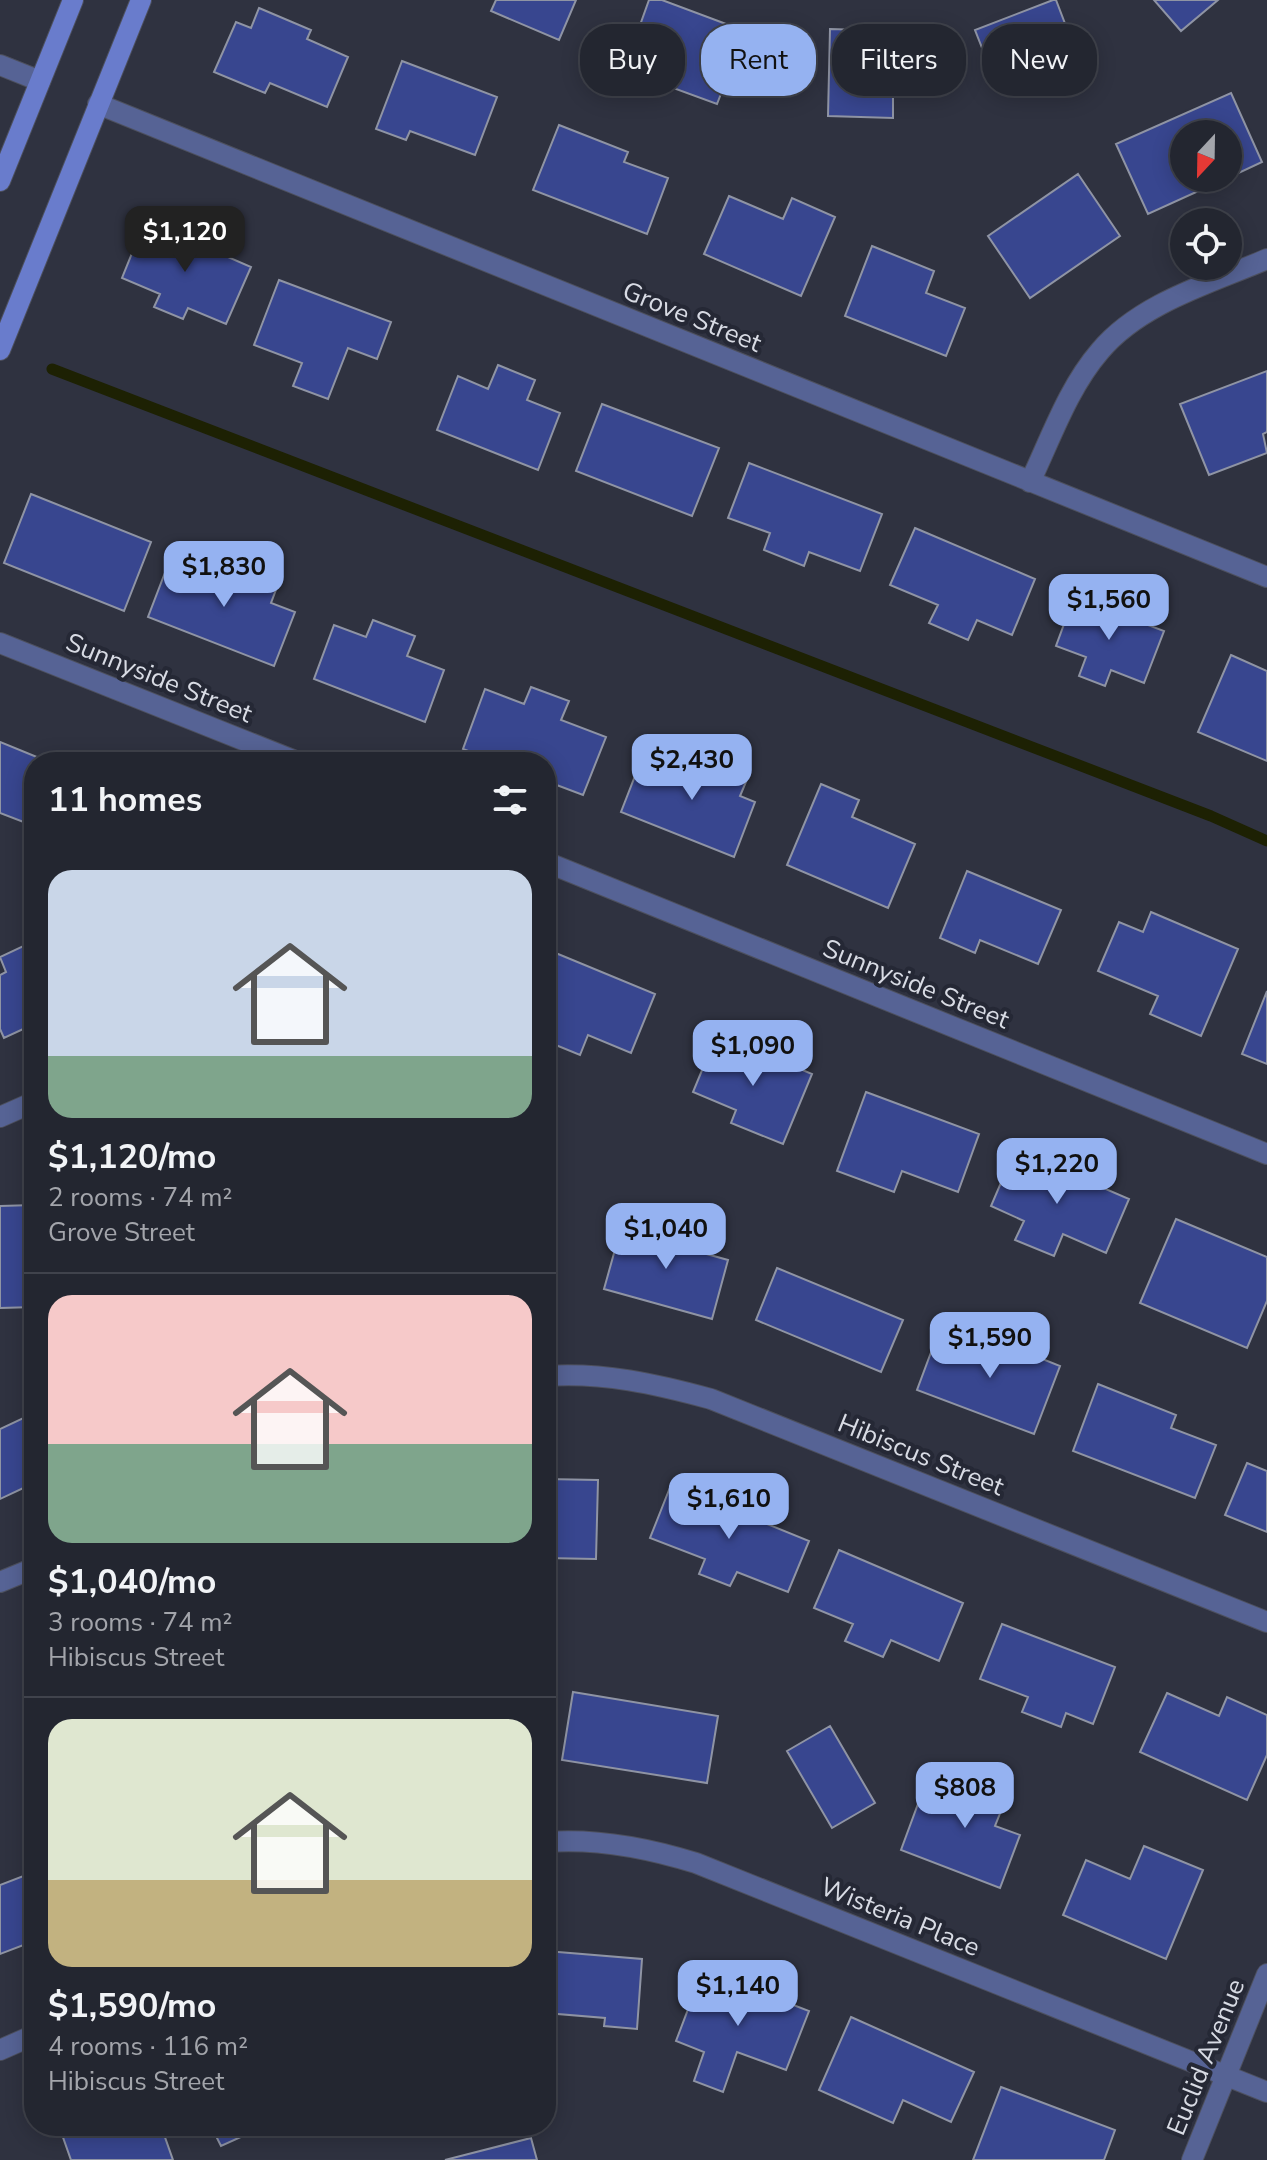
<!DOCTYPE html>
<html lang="en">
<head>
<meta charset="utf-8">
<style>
  body { margin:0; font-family:"Nunito Sans",sans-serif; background:#2f323c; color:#f1f3f6; height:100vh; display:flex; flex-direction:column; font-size:30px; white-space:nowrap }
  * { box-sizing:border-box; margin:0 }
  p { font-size:26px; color:#a3a5ab }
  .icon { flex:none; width:44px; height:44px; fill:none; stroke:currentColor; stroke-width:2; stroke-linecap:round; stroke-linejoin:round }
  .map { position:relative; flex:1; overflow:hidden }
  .drawer { position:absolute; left:24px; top:752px; width:532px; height:1384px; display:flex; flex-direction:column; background:#232630; border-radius:32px; box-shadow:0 4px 20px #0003,0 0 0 2px #40434c }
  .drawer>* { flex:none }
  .hud { position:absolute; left:580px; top:24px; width:566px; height:72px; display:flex; gap:16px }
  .needle { width:52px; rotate:202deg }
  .buttons { position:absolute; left:1170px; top:120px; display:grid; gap:16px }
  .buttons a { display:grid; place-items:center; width:72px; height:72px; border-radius:50%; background:#232630; box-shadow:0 4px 20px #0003,0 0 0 2px #40434c; font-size:40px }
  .price { position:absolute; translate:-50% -68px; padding:0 18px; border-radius:16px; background:#95b2f1; color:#111; font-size:26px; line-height:52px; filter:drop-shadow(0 2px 4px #0008) }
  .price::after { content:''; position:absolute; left:50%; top:48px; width:24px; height:18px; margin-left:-12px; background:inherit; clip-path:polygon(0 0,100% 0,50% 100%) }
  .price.selected { background:#222; color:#fff }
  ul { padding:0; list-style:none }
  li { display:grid; align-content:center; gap:16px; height:424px; padding:0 24px }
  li+li { border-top:2px solid #40434c }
  li span { display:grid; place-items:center; height:248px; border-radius:24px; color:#555 }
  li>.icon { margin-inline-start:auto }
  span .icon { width:144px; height:144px; fill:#fffc; stroke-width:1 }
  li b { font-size:34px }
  h2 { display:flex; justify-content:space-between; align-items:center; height:96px; padding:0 24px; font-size:34px }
  .pill { padding:0 28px; border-radius:32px; background:#232630; box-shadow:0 4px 20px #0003,0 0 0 2px #40434c; font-size:28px; line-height:72px }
  .pill.selected { background:#95b2f1; color:#111 }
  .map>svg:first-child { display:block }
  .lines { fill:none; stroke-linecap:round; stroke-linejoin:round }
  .stream { stroke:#1d2103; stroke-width:11 }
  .building { fill:#38468f; stroke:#8f94a4; stroke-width:2 }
  .minor-casing { stroke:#4d505e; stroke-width:22 }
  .secondary-casing { stroke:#4d505e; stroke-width:22 }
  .minor { stroke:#566395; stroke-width:20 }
  .secondary { stroke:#697ccc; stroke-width:20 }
  .labels { text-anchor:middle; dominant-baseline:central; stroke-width:8; stroke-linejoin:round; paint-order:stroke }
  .street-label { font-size:26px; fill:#d8dbe4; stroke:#252835 }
</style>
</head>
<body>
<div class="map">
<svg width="1267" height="2160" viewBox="0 0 1267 2160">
  <rect width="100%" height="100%" fill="#2f3240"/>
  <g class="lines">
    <!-- stream -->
    <path class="stream" d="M52 369 1211 816 1267 841"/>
  </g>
  <!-- building -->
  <path class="building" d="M496 0H576L559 40 491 11Z
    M649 0H662L769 40 749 96 724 86 717 104 624 70Z
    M1053 0H1056L1085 76 1041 93 1035 77 999 91 975 30Z
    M1154 0H1218L1181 31Z
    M259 8 311 30 307 39 348 57 327 107 270 83 265 93 214 72 236 22 251 28Z
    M830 29 927 32 925 97 893 96V118L828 116Z
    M402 61 497 97 475 155 410 131 406 140 376 129Z
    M1231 93 1262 162 1228 178V134H1184V178H1227L1148 214 1116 144Z
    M559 125 628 152 624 162 668 178 647 234 533 190Z
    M1078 174 1120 236 1030 298 988 236Z
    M729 196 783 219 792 198 835 217 801 296 704 254Z
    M145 221 251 267 226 324 188 308 183 319 154 307 160 294 122 278Z
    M872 246 934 271 926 293 965 308 946 356 845 316Z
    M279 280 391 322 377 359 348 348 328 399 293 386 302 363 254 345Z
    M498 365 535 380 527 400 560 413 538 470 437 430 458 376 488 389Z
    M1267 371V432L1263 434 1267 453 1209 475 1180 404Z
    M602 404 719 448 692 516 576 471Z
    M749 463 882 514 860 571 809 552 804 566 764 550 770 533 728 518Z
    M31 494 151 542 124 611 4 563Z
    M915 528 1035 579 1012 635 977 620 968 640 929 623 938 605 890 585Z
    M171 557 237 583 243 565 280 579 271 603 295 612 274 666 148 617Z
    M1074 597 1164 631 1144 683 1111 670 1105 686 1079 676 1086 657 1056 646Z
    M373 620 415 636 407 656 444 670 425 722 314 679 334 625 366 637Z
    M1231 655 1267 671V761L1198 732Z
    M531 687 569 701 561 720 606 737 583 795 546 781V762H497L463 749 485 689 524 704Z
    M0 742 49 762H34V826L0 813Z
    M688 754 748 777 740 796 755 802 734 857 621 812 642 758 680 773Z
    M821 784 859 800 852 817 915 844 888 908 787 865Z
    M967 871 1061 910 1038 964 980 940 975 953 940 938Z
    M1151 912 1238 949 1201 1036 1150 1014 1158 996 1098 971 1119 922 1143 932Z
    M34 941V1024L4 1038 0 1029V975L6 972 0 957Z
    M546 949 655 994 631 1053 588 1035 580 1055 546 1041Z
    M1267 991V1064L1242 1054Z
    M717 1034 812 1074 783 1144 731 1123 736 1110 693 1092Z
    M866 1092 979 1134 958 1192 902 1171 894 1192 837 1171Z
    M1015 1150 1129 1199 1106 1253 1063 1234 1054 1256 1015 1240 1024 1221 991 1206Z
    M33 1205 34 1307 0 1308V1206Z
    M1176 1219 1267 1257V1301L1247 1348 1140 1303Z
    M623 1221 706 1244 703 1253 728 1260 712 1319 604 1289Z
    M777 1268 903 1320 881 1372 756 1320Z
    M939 1331 986 1349 990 1338 1060 1366 1034 1434 917 1390Z
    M1098 1384 1176 1415 1171 1428 1216 1445 1195 1498 1073 1451Z
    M34 1413V1483L0 1499V1429Z
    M1247 1463 1267 1471V1532L1225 1515Z
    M546 1479 598 1480 596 1559 546 1558Z
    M671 1485 809 1541 788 1592 737 1572 730 1586 699 1574 705 1559 650 1538Z
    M839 1550 963 1603 939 1661 891 1640 883 1657 845 1641 853 1624 814 1608Z
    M1002 1624 1115 1667 1093 1724 1066 1713 1061 1727 1022 1712 1028 1697 980 1679Z
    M573 1692 718 1716 707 1783 562 1760Z
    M1167 1693 1219 1716 1227 1697 1267 1715V1755L1247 1800 1140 1752Z
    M830 1726 875 1803 832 1828 787 1751Z
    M964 1768 1011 1786 995 1826 1020 1835 1000 1888 901 1850 922 1793 950 1803Z
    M1144 1846 1203 1870 1166 1959 1063 1915 1086 1860 1130 1879Z
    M26 1875 34 1895V1941L0 1954V1885Z
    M546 1951 642 1959 637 2029 604 2026 605 2018 546 2013Z
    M703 1970 809 2011 786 2070 737 2052 723 2092 694 2081 704 2052 676 2041Z
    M851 2017 974 2072 951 2122 903 2100 893 2123 819 2090Z
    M1001 2087 1115 2130 1104 2160H973Z
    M59 2126H161L173 2160H71Z
    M211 2126H265L221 2146Z
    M531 2138 537 2160H445Z"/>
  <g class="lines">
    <defs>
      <path id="minor" d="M0 65 40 81
        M98 104 1267 577
        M1030 482C1051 438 1068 388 1100 351 1140 303 1211 283 1267 259
        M0 643 298 762
        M546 862 1267 1154
        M0 1117 34 1102
        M546 1376C603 1372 656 1384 711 1399L1267 1622
        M0 1582 34 1568
        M546 1842C597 1838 648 1848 696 1863L1267 2092
        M0 2050 34 2035
        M1192 2160 1267 1974"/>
      <path id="secondary" d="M0 181 73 0
        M0 350 141 0"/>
    </defs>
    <!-- minor casing -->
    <use href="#minor" class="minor-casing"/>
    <!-- secondary casing -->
    <use href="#secondary" class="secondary-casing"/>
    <!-- minor -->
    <use href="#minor" class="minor"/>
    <!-- secondary -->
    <use href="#secondary" class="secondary"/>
  </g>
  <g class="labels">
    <!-- street labels -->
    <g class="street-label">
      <text transform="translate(692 317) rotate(22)">Grove Street</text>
      <text transform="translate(159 678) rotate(22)">Sunnyside Street</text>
      <text transform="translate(916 984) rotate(22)">Sunnyside Street</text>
      <text transform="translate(921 1455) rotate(22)">Hibiscus Street</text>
      <text transform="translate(900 1917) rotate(22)">Wisteria Place</text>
      <text transform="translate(1206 2057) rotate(-68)">Euclid Avenue</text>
    </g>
  </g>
</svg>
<div class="buttons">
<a><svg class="needle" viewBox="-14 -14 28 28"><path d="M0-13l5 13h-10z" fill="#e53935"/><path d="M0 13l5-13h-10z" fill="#a3a5ab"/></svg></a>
<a><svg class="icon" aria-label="locate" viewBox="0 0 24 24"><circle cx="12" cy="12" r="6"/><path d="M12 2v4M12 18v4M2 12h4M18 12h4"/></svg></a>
</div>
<b class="price selected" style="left:185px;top:274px">$1,120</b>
<b class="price" style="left:224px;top:609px">$1,830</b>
<b class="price" style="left:1109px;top:642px">$1,560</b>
<b class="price" style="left:692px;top:802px">$2,430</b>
<b class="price" style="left:753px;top:1088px">$1,090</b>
<b class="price" style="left:1057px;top:1206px">$1,220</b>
<b class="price" style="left:666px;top:1271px">$1,040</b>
<b class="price" style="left:990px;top:1380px">$1,590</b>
<b class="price" style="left:729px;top:1541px">$1,610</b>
<b class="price" style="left:965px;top:1830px">$808</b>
<b class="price" style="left:738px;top:2028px">$1,140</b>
<div class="hud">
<a class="pill">Buy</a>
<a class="pill selected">Rent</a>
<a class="pill">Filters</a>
<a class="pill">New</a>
</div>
<section class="drawer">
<h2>11 homes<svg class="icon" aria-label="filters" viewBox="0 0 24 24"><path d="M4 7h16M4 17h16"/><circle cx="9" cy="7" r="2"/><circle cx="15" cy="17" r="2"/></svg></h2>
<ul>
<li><span style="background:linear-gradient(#c9d6e8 75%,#7fa58c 0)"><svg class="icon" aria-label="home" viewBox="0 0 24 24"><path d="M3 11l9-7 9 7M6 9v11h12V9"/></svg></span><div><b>$1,120/mo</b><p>2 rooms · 74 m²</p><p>Grove Street</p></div></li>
<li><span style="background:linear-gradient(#f6c9c9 60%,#7fa58c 0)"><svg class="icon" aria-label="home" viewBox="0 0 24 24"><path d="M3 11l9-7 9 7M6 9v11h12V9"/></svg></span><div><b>$1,040/mo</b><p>3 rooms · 74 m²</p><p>Hibiscus Street</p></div></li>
<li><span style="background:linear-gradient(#dfe7d0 65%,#c2b280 0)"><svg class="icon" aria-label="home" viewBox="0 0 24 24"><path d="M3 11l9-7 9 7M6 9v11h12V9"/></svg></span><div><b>$1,590/mo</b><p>4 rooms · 116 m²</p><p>Hibiscus Street</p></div></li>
</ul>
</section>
</div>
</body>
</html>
